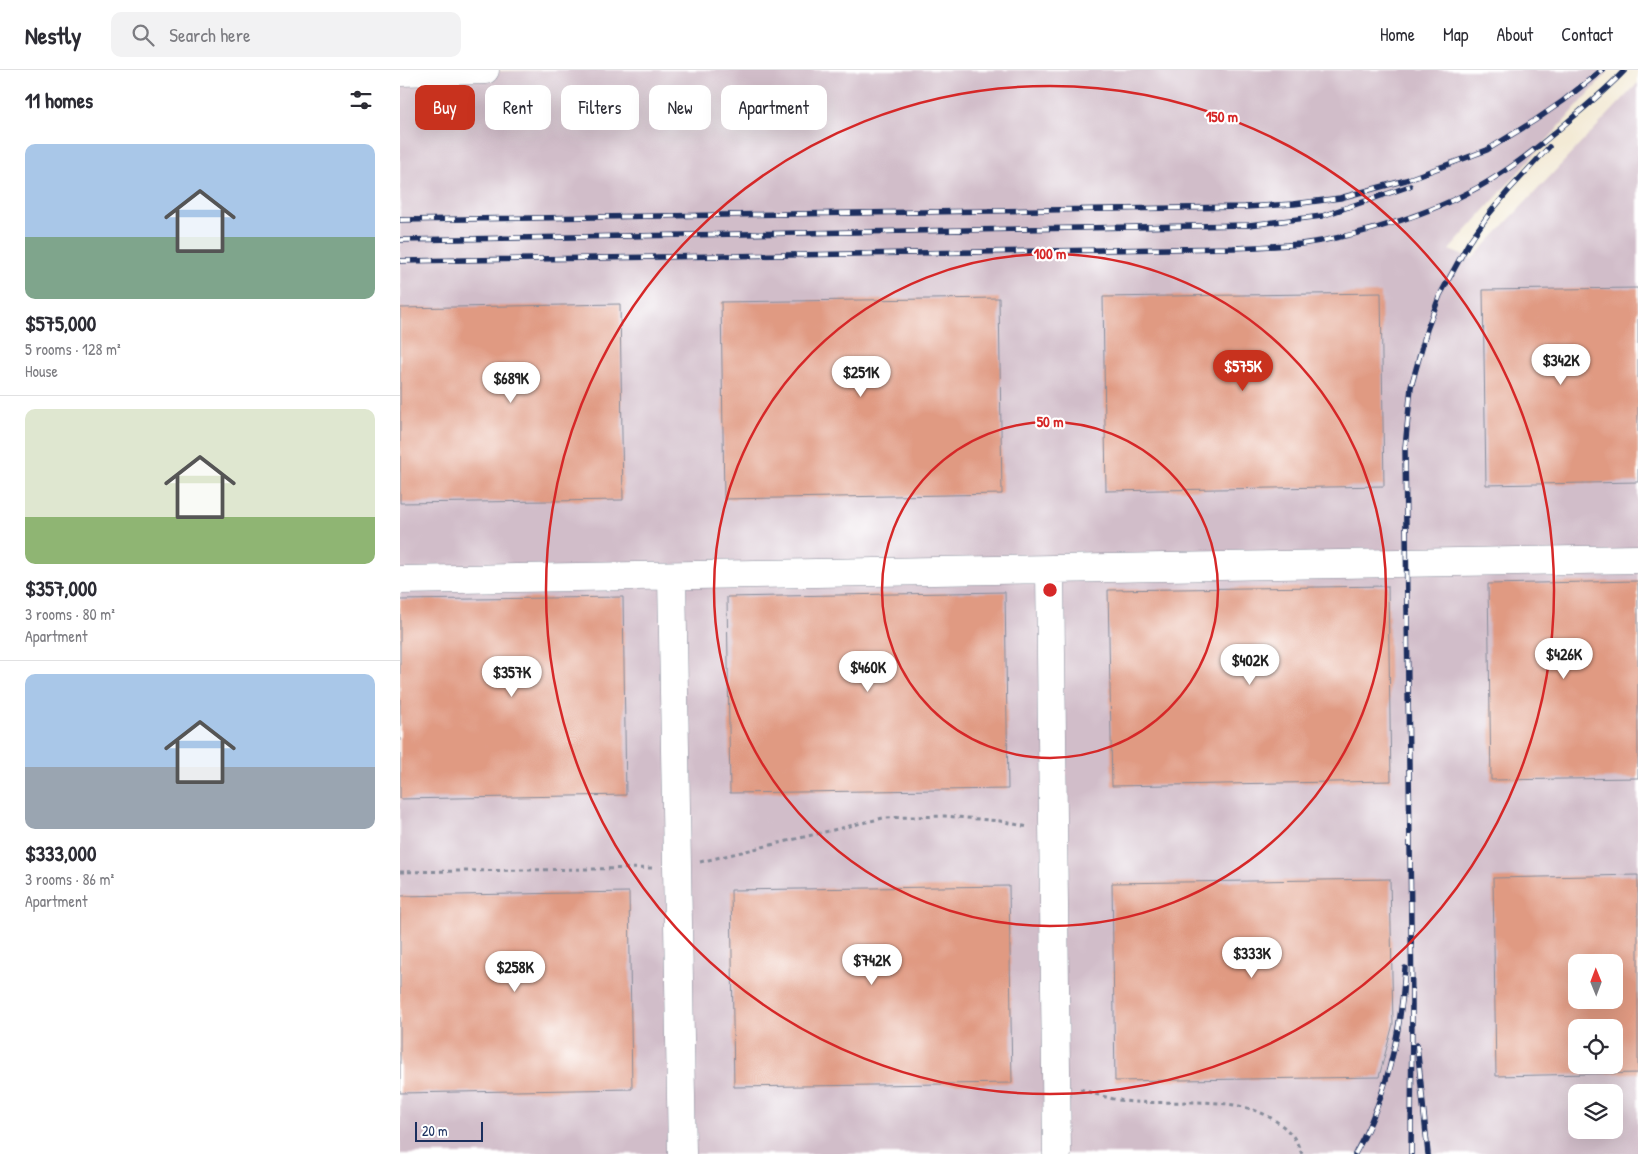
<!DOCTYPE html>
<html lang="en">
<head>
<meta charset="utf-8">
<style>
  body { margin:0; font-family:"Patrick Hand",sans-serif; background:#f2f2f3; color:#2b2b33; height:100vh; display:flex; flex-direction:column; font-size:19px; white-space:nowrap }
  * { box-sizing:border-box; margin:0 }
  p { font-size:16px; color:#7c7c81 }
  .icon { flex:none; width:28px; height:28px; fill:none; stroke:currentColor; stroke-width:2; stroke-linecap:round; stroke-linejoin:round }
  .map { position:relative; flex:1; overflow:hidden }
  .drawer { display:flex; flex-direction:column; background:#fff; width:400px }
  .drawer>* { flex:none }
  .hud { position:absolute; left:15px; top:15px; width:475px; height:45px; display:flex; gap:10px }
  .needle { width:32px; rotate:359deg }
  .tools { position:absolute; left:1168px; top:884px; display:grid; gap:10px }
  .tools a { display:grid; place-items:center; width:55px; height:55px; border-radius:10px; background:#fff; box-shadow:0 5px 20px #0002; font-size:25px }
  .scale { position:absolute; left:15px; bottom:12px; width:68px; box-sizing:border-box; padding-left:5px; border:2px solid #1b2f5e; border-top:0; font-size:14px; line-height:18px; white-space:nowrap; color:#1b2f5e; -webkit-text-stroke:4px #fff; paint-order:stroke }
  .price { position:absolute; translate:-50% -42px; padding:0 11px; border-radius:18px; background:#fff; color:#222; font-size:16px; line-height:32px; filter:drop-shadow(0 1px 2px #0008) }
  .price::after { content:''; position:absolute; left:50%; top:30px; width:15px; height:11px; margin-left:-8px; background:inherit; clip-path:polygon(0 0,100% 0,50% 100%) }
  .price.on { background:#c8321e; color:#fff }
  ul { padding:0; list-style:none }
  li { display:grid; align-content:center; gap:10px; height:265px; padding:0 25px }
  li+li { border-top:1px solid #e1e1e2 }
  li span { display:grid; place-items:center; height:155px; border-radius:10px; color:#555 }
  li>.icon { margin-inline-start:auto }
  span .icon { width:90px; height:90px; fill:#fffc; stroke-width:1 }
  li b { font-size:21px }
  h2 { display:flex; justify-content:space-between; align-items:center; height:60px; padding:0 25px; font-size:21px }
  .pill { padding:0 18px; border-radius:10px; background:#fff; box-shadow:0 5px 20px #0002; font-size:18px; line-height:45px }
  .pill.on { background:#c8321e; color:#fff }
  header { display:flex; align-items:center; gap:30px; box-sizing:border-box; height:70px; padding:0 25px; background:#fff; border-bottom:1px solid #e1e1e2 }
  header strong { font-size:24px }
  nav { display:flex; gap:28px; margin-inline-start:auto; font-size:18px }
  .search { width:350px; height:45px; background:#f2f2f3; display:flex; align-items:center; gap:12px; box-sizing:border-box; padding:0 18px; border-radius:10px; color:#7c7c81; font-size:19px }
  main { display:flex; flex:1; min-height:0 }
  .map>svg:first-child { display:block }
  .industrial { fill:#d1bdc9; fill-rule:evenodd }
  .building { fill:#e09a82; fill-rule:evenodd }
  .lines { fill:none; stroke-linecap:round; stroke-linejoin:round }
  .minor-casing { stroke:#878c9a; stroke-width:29 }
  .path { stroke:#878c9a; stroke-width:3; stroke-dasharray:4 4; stroke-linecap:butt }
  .minor { stroke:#fff; stroke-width:28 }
  .rail-casing { stroke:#1b2f5e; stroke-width:5.5 }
  .rail { stroke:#fff; stroke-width:4; stroke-dasharray:11; stroke-linecap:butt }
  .ring { fill:none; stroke:#d62828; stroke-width:2.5 }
  .centre { fill:#d62828; stroke:#fff; stroke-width:2.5 }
  .ring-label { font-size:15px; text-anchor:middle; font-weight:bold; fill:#d62828; stroke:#fff; stroke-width:4.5; stroke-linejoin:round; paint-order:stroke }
</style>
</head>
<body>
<header>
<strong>Nestly</strong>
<div class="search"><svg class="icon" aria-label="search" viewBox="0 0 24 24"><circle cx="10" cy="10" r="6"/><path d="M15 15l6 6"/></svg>Search here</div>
<nav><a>Home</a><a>Map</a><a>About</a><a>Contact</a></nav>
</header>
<main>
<section class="drawer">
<h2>11 homes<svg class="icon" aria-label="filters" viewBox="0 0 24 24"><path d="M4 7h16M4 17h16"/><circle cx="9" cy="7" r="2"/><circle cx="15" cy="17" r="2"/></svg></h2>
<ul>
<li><span style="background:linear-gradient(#a9c7e8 60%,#7fa58c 0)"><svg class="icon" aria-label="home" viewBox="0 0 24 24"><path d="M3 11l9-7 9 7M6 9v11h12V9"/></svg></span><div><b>$575,000</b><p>5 rooms · 128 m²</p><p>House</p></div></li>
<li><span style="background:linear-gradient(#dfe7d0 70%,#8fb573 0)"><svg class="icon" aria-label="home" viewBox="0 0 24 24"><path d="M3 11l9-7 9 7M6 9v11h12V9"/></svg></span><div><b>$357,000</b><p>3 rooms · 80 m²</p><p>Apartment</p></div></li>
<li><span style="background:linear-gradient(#a9c7e8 60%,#9aa5b1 0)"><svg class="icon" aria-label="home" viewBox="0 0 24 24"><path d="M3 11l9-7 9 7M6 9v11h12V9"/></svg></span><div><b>$333,000</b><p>3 rooms · 86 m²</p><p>Apartment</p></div></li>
</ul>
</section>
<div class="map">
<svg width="1238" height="1084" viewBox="0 0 1238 1084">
  <rect width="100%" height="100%" fill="#fff"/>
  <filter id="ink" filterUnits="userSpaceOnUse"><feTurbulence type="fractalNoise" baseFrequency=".02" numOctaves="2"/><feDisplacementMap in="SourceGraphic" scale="10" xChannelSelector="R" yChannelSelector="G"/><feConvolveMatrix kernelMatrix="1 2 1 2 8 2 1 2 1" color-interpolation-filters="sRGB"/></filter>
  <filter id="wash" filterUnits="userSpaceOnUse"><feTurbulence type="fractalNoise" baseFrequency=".0096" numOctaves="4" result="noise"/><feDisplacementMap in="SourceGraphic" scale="20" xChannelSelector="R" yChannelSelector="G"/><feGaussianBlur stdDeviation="1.12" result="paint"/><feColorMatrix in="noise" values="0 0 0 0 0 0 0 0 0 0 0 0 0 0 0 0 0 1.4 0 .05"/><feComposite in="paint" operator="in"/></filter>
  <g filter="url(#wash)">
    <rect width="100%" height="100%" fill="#f3ead5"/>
    <!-- industrial -->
    <path class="industrial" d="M158 0H1206L1208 2 1049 180 1072 189 1238 13V1084H0V3ZM1176 892H1214V930H1176ZM1176 958H1214V995H1176ZM1176 1022H1214V1060H1176Z"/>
    <g id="blocks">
      <!-- building -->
      <path class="building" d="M1238 218V412L1086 415 1083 220Z
        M981 223 984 416 706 421 703 227Z
        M599 228 602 424 324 429 321 232Z
        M220 234 223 430 0 433V238Z
        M1238 511V708L1091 710 1088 514Z
        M988 516 991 711 712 716 708 520Z
        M605 522 608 719 330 723 327 527Z
        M223 527 226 725 0 729V530Z
        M1238 805V1003L1096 1006 1093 808ZM1176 892H1214V930H1176ZM1176 958H1214V995H1176Z
        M990 809 993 954 979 1007 715 1011 712 813Z
        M609 816 612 1013 334 1017 331 820Z
        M229 822 232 1019 0 1023V826Z"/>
    </g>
  </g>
  <g filter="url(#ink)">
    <use href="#blocks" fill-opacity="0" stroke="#878c9a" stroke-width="1"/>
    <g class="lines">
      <defs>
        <path id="minor" d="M0 2 85 0
          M650 500 657 1084
          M272 506 282 1084
          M0 510 1238 489"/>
      </defs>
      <!-- minor casing -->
      <use href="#minor" class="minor-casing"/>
      <!-- path -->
      <path class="path" d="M300 792 483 748 545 746 600 751 628 757
        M0 802 252 798
        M680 1019C698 1025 716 1031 735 1032 788 1035 851 1021 891 1064 896 1069 899 1078 902 1084"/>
      <!-- minor -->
      <use href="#minor" class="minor"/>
      <defs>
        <path id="rail" d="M0 150 845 137 894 134 940 128 1006 110 1087 80 1134 51 1163 31 1202 0
          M0 170 849 155 922 146 1010 116
          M0 191 833 178C856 177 879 176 901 174 963 166 1045 140 1097 106 1124 89 1148 69 1172 48 1190 33 1209 17 1225 0
          M1017 975 1028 1084
          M955 1084C987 1027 1001 963 1005 898
          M1011 1084 1012 935 1005 378 1011 317 1027 259 1040 225 1069 172 1089 144 1109 120 1149 77"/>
      </defs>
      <!-- rail casing -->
      <use href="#rail" class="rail-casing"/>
      <!-- rail -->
      <use href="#rail" class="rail"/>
    </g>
  </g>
  <!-- distance rings -->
  <g class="ring">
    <circle cx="650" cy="520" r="168"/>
    <circle cx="650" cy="520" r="336"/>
    <circle cx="650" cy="520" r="504"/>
  </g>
  <circle cx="650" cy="520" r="8" class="centre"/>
  <g class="ring-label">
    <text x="822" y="52">150 m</text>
    <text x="650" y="189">100 m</text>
    <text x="650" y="357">50 m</text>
  </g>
</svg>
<div class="tools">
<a><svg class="needle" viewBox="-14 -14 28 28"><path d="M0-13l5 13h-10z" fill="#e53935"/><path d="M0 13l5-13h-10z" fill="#7c7c81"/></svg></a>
<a><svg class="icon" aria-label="locate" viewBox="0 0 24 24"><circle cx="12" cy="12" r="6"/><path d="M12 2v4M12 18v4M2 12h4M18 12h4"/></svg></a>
<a><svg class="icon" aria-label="layers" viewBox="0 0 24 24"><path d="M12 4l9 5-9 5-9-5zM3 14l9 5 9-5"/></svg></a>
</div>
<div class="scale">20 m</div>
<b class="price" style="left:1161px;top:316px">$342K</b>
<b class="price on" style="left:843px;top:322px">$575K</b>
<b class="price" style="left:461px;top:328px">$251K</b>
<b class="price" style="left:111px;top:334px">$689K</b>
<b class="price" style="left:1164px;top:610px">$426K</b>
<b class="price" style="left:850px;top:616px">$402K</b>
<b class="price" style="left:468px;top:623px">$460K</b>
<b class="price" style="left:112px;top:628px">$357K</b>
<b class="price" style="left:852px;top:909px">$333K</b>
<b class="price" style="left:472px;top:916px">$742K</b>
<b class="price" style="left:115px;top:923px">$258K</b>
<div class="hud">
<a class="pill on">Buy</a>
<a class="pill">Rent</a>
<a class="pill">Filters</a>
<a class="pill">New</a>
<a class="pill">Apartment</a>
</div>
</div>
</main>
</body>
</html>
